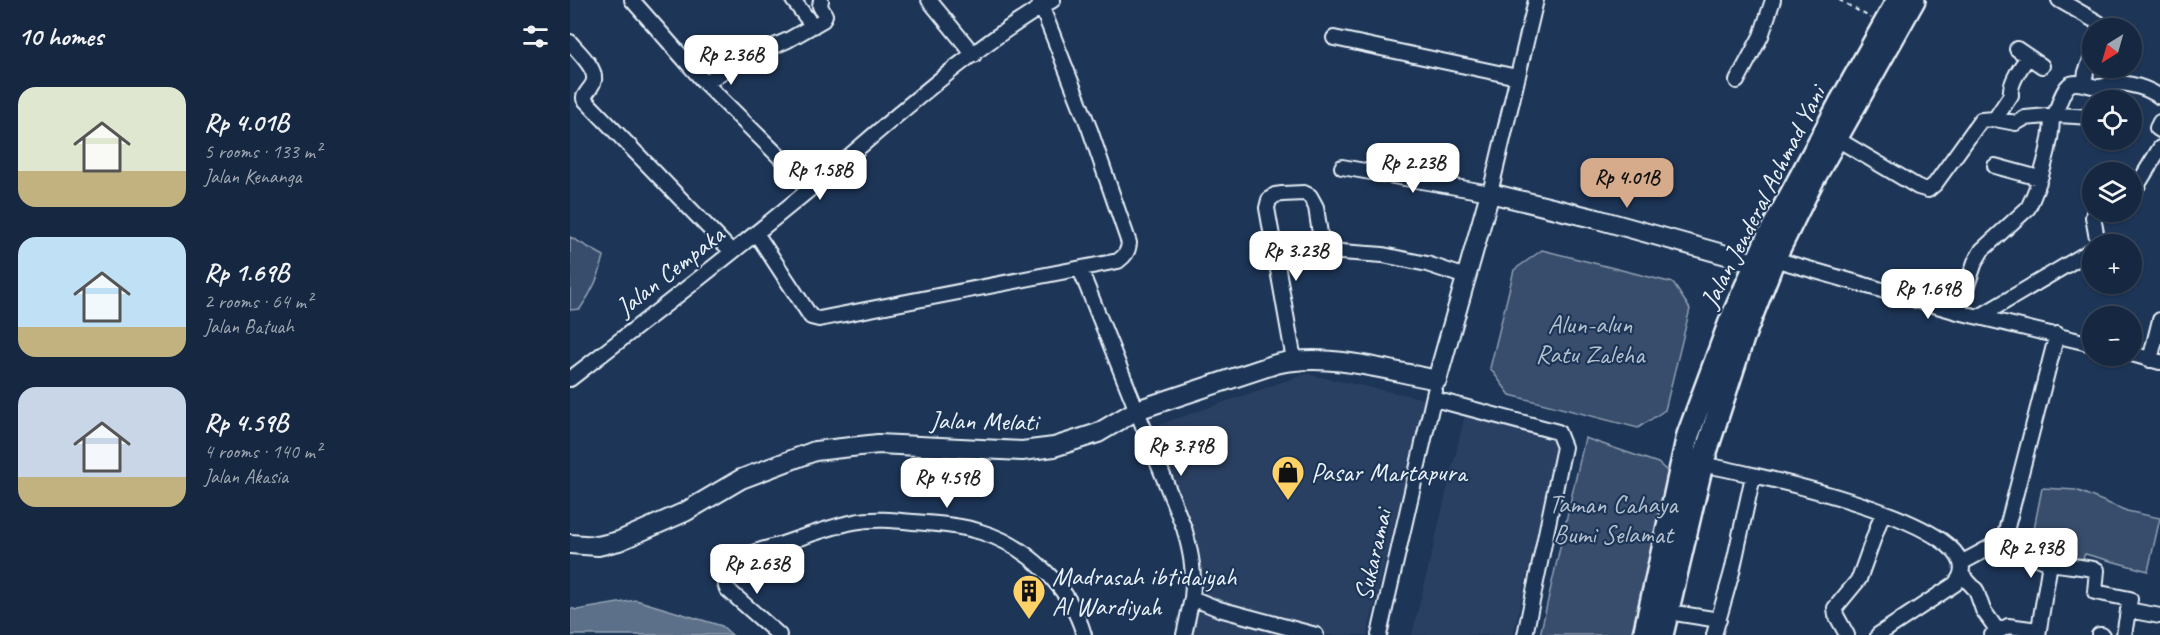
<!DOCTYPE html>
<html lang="en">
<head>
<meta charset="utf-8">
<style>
  body { margin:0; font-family:Caveat,sans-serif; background:#1f3048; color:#f1f3f6; height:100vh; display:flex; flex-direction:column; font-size:22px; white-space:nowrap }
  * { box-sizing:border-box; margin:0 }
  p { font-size:20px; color:#9ea6b1 }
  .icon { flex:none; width:33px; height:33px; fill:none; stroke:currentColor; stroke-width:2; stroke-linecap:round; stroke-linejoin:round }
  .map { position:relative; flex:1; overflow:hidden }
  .sheet { display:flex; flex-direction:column; background:#162841; width:570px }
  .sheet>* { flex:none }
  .needle { width:39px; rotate:217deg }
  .fabs { position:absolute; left:1512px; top:18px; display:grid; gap:12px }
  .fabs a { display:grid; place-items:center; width:60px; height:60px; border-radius:50%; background:#162841; box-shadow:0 2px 4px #0004,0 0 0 2px #35445a; font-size:30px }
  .price { position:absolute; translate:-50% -51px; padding:0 14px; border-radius:12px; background:#fff; color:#222; font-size:20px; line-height:39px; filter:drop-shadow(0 2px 3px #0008) }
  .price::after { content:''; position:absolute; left:50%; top:36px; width:18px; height:14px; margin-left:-9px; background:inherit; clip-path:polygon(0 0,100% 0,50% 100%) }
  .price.current { background:#d6ab8b; color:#111 }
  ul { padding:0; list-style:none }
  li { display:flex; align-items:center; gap:18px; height:150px; padding:0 18px }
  li span { display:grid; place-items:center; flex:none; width:168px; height:120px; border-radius:18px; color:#555 }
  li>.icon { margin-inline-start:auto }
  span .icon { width:72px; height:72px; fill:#fffc; stroke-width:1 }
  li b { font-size:26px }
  h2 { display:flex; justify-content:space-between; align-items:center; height:72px; padding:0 18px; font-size:26px }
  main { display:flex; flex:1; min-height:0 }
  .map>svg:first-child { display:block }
  .built { fill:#2a4162 }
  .green { fill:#374d6c; stroke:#909fb2; stroke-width:1.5 }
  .water { fill:#5d7089; stroke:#95a4b5; stroke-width:1.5 }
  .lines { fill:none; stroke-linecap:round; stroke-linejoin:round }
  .minor-casing { stroke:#e8f1f8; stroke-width:18 }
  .major-casing { stroke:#e8f1f8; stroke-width:22 }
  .highway-casing { stroke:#e8f1f8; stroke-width:26 }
  .path { stroke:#e8f1f8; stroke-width:2; stroke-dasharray:4.5 4.5; stroke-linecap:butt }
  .minor { stroke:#1d3557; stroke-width:14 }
  .major { stroke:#1d3557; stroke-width:18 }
  .highway { stroke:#1d3557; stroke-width:21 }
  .labels { text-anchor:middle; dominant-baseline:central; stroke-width:4.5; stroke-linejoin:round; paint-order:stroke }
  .street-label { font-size:26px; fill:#e8f1f8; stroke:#1d3557 }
  .park-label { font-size:26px; fill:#b3c0ce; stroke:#1d3557 }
  .poi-label { font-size:26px; fill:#e8f1f8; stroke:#1d3557; text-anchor:start }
</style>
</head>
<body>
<main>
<section class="sheet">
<h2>10 homes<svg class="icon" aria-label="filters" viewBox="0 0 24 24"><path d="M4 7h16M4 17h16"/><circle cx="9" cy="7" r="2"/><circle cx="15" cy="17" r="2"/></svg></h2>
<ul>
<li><span style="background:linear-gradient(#dfe7d0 70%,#c2b280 0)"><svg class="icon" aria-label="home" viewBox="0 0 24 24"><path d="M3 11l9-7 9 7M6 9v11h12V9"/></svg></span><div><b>Rp 4.01B</b><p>5 rooms · 133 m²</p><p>Jalan Kenanga</p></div></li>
<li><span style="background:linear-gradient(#bfe0f5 75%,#c2b280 0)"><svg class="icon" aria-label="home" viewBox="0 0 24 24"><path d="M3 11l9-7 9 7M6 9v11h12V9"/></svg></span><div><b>Rp 1.69B</b><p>2 rooms · 64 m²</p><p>Jalan Batuah</p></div></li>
<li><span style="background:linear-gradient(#c9d6e8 75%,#c2b280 0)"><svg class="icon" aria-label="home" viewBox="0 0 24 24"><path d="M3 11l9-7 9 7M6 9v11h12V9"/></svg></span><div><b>Rp 4.59B</b><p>4 rooms · 140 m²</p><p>Jalan Akasia</p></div></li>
</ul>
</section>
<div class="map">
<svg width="1590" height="635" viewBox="0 0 1590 635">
  <rect width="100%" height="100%" fill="#1d3557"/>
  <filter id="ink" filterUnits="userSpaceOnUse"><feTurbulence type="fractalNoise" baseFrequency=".0167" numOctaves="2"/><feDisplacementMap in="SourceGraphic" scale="12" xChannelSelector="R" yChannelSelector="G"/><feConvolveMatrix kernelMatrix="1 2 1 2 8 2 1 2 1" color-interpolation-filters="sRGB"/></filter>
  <g filter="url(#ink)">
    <!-- built -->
    <path class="built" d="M736 374 855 399 797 635H620L633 573 580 430 591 424Z
      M896 411 980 436 987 445 943 635H842Z"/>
    <!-- green -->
    <path class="green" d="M0 237 34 256C30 276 22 292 10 309L0 310Z
      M972 250 1103 283 1120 309 1095 410 1068 428 940 395 920 368 944 270Z
      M1015 438 1088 463 1098 472 1099 478 1061 635H970Z
      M1472 488 1506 490 1557 511 1590 518 1578 571 1515 554 1510 563 1460 549Z"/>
    <!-- water -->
    <path class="water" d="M66 600 152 626 162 635H0V608L7 610Z"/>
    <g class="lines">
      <defs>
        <path id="minor" d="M62 0 135 83 241 188
          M223 0 243 26
          M359 0 404 55
          M1489 0 1529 23 1534 28
          M764 38 947 77
          M0 42C7 51 26 67 24 80 23 86 17 91 14 97V99L162 252
          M1447 49 1472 66
          M1167 81 1191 36 1203 0
          M135 83 166 63 218 40 253 20 255 15 250 6 251 0
          M1514 84 1516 72 1522 57
          M1485 115C1488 107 1492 91 1499 85 1506 80 1519 86 1527 87 1534 88 1538 83 1545 83 1560 83 1578 88 1590 97
          M1425 119 1441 95C1439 83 1451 67 1458 57
          M1590 122 1587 128 1590 130
          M1267 139 1348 187 1358 190 1365 184 1411 120 1425 119 1446 123 1455 118 1488 115 1522 117
          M1425 166 1469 178
          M772 167 920 193 966 0
          M1562 189 1567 186 1590 148
          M1524 212 1523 217 1528 244
          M186 233 241 317 249 319 548 261C555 256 558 252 559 243L520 130 469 0
          M1204 259 1388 312 1522 344
          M510 269 614 528C621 552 625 573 622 598L649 609 746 635
          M1388 312 1405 262 1412 250 1458 208C1470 184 1482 144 1482 117
          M1409 317 1522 250
          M1562 354 1590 362
          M724 360 697 208 699 200 705 195 712 194 734 193 740 196 746 207 752 247 757 251 813 255 857 264 896 277
          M1580 360 1590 320
          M0 379C87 312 173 245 257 175 329 114 401 48 483 0
          M864 399 988 432 994 447 955 635
          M1125 463C1158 469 1439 524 1385 584L1308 635
          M1431 540 1448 551 1480 563 1468 635
          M1391 563 1430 542 1435 535 1487 334
          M1480 563C1496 566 1512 566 1527 570L1525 592 1560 599 1554 635
          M1391 574 1406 590 1413 610 1428 631
          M1558 610 1590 616
          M1092 611 1149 620
          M209 635 157 589C150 575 167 563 179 555 187 550 200 548 209 545 233 537 259 527 284 522 303 518 324 520 343 522 366 524 389 525 411 532 458 546 501 588 514 635
          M614 635 622 598
          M809 635 865 391
          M1144 635 1162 572 1183 476
          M1277 635 1266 615 1265 608 1289 579 1313 512
          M1422 635 1438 626 1468 630
          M1529 635H1532"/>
        <path id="major" d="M0 544 28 546 49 541 115 512 171 479 245 451 308 444 452 451 484 447 528 433 567 410 706 364C758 352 815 370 867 380L920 193 1027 219 1185 263"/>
        <path id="highway" d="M1074 635 1118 435 1160 322 1197 239 1270 103 1328 0
          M1092 635 1132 464 1173 338 1204 259 1243 180 1344 0"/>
      </defs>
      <!-- minor casing -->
      <use href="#minor" class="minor-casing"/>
      <!-- major casing -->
      <use href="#major" class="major-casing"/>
      <!-- highway casing -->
      <use href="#highway" class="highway-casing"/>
      <!-- path -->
      <path class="path" d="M1269 0 1301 18"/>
      <!-- minor -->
      <use href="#minor" class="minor"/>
      <!-- major -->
      <use href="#major" class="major"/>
      <!-- highway -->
      <use href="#highway" class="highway"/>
    </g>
  </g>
  <!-- icons -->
  <defs>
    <symbol id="shop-pin" viewBox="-11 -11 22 30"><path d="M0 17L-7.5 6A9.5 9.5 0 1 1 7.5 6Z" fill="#ffd166" stroke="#1d3557"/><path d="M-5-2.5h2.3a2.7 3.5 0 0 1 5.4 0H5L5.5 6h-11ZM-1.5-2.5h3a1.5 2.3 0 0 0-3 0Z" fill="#111"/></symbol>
    <symbol id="building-pin" viewBox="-11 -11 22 30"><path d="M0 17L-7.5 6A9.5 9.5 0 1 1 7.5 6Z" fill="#ffd166" stroke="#1d3557"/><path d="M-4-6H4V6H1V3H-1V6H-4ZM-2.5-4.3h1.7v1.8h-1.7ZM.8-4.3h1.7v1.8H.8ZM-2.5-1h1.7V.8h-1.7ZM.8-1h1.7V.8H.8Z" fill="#111"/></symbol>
  </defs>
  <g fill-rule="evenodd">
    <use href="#shop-pin" x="699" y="453" width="38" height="52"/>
    <use href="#building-pin" x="440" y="572" width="38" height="52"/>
  </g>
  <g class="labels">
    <!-- street labels -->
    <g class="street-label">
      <text transform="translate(1193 197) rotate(-63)">Jalan Jenderal Achmad Yani</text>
      <text transform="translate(100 271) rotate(-38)">Jalan Cempaka</text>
      <text transform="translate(414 421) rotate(1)">Jalan Melati</text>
      <text transform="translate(803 555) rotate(-77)">Sukaramai</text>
    </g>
    <!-- park labels -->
    <g class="park-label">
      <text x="1020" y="324">Alun-alun<tspan x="1020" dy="30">Ratu Zaleha</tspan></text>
      <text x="1043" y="504">Taman Cahaya<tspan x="1043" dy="30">Bumi Selamat</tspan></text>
    </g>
    <!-- poi labels -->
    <g class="poi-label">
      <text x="741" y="472">Pasar Martapura</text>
      <text x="482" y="576">Madrasah ibtidaiyah<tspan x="482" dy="30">Al Wardiyah</tspan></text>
    </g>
  </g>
</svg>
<div class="fabs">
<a><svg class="needle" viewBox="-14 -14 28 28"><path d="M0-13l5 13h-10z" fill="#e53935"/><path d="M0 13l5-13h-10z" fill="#9ea6b1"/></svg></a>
<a><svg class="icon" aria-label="locate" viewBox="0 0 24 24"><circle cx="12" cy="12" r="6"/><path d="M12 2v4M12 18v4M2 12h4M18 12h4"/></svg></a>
<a><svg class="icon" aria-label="layers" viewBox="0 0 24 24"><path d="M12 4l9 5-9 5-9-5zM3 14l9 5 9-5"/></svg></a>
<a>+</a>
<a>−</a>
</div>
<b class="price" style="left:161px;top:86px">Rp 2.36B</b>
<b class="price" style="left:843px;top:194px">Rp 2.23B</b>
<b class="price" style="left:250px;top:201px">Rp 1.58B</b>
<b class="price current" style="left:1057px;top:209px">Rp 4.01B</b>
<b class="price" style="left:726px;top:282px">Rp 3.23B</b>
<b class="price" style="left:1358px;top:320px">Rp 1.69B</b>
<b class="price" style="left:611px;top:477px">Rp 3.79B</b>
<b class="price" style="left:377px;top:509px">Rp 4.59B</b>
<b class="price" style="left:1461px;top:579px">Rp 2.93B</b>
<b class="price" style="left:187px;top:595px">Rp 2.63B</b>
</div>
</main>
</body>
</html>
